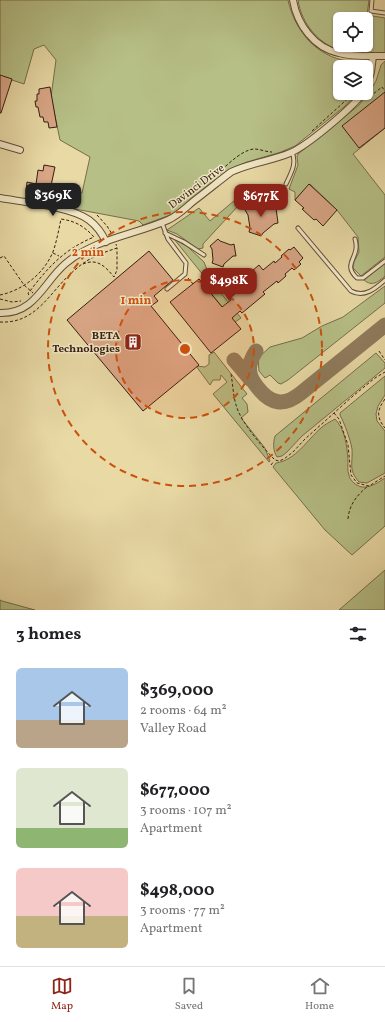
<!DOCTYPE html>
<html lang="en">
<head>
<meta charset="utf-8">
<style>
  body { margin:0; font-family:Vollkorn,serif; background:#f2f2f2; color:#202124; height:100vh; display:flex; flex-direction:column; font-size:15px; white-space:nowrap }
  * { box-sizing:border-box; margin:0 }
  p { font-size:13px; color:#757577 }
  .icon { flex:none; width:22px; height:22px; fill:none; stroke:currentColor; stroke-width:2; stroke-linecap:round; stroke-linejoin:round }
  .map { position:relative; height:610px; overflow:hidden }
  .side { display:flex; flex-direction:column; background:#fff; flex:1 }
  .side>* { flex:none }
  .tools { position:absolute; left:333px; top:12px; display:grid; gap:8px }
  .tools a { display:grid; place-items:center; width:40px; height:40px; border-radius:6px; background:#fff; box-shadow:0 1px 3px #0004; font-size:20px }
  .price { position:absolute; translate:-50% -34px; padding:0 9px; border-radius:8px; background:#8f2418; color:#fff; font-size:13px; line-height:26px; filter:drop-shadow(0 1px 2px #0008) }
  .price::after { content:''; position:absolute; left:50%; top:24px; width:12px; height:9px; margin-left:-6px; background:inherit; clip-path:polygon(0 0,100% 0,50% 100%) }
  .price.current { background:#222; color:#fff }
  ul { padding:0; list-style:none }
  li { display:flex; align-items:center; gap:12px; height:100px; padding:0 16px }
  li span { display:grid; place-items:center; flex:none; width:112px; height:80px; border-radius:6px; color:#555 }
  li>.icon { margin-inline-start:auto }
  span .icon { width:48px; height:48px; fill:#fffc; stroke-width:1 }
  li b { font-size:17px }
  h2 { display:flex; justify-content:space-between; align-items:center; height:48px; padding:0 16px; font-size:17px }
  .tabs { display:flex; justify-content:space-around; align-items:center; height:56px; border-top:1px solid #e0e0e0; background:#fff; font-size:11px; color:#757577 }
  .tabs a { display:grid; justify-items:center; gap:2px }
  .tabs .current { color:#8f2418 }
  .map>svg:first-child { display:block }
  .green { fill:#b6bf86; stroke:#766e4c; fill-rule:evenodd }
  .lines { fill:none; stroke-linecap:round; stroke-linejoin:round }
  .taxiway { stroke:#8f7b5c; stroke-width:15 }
  .building { fill:#d9a686; stroke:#361d12 }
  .service-casing { stroke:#624c37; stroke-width:5 }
  .minor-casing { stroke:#624c37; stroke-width:8 }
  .path { stroke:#361d12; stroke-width:1; stroke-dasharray:3 2; stroke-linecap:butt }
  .service { stroke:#f0e6c4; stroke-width:3 }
  .minor { stroke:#f0e6c4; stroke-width:6 }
  .ring { fill:none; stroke:#cd500d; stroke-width:2; stroke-dasharray:7 5 }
  .labels { text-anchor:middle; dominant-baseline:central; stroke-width:3; stroke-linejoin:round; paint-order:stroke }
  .street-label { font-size:11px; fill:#361d12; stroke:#f0e6c4 }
  .poi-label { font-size:11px; font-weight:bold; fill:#361d12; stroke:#f0e6c4; text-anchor:end }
  .centre { fill:#cd500d; stroke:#f0e6c4; stroke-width:2 }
  .ring-label { font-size:12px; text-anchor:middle; font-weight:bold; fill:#cd500d; stroke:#f0e6c4; stroke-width:3; stroke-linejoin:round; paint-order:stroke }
</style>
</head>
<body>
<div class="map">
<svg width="385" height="610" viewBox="0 0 385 610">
  <rect width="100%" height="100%" fill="#e8d9a5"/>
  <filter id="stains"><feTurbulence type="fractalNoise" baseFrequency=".005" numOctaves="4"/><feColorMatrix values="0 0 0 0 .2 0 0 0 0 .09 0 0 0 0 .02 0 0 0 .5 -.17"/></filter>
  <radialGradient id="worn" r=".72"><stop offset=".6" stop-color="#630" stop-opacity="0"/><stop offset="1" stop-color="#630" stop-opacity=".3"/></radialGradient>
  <!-- green -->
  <path class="green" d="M0 0H288C294 28 313 53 342 60 351 62 359 57 364 67H340V93H357L344 107 295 146 281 152 247 162 230 169 173 214 143 225 139 221 59 206 55 195 82 193 90 157 60 140 51 97 56 60 44 45 34 49 24 84 0 76Z
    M298 0H369L367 15 385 18V53C371 52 357 53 344 51 320 47 301 23 298 0ZM340 19H366V45H340Z
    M385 61V128L353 154 385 195V257L361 276 353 268 354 262 359 252 358 237 337 210 310 184 295 200V192L289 189 298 165 297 156 298 154 359 105 368 94 376 81 381 65Z
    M247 190 250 193 203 244V248L198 249 177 234 167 230 199 208 210 221Z
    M174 239 188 247 204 262 212 282 241 318 235 322 204 285 208 281Z
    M385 263V276C378 282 372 287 364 280Z
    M385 286V303L288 380 281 384 278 383 270 375 265 378 259 371 258 358 270 347 302 338 322 326 343 317Z
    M214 352 247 394 242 398 247 404 248 412 241 418 265 448 270 461 269 462 213 394 227 382 221 375 220 380H213L210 385 196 366 205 367 209 364V355Z
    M376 353 385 363V368L302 436 287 452 282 456 277 457C273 451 273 443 275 436Z
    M385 376V395L378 406 376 414 377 421 385 431V473L367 483 359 482C348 470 353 463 352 449 350 438 345 425 340 415V413Z
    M335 419C345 429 347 446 348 460 348 465 347 470 349 475 349 478 352 481 354 483 364 492 376 484 385 478V526L352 555 325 530 273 467 276 463C296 460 307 440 321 428 325 424 330 422 335 419Z
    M385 570V610H339Z
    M0 600 2 601 35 610H0Z"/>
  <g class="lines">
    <!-- taxiway -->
    <path class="taxiway" d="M256 351C247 365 247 375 258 388 271 404 284 407 301 393L385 325
      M234 360 251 380"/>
  </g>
  <!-- building -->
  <path class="building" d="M0 75 12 79 1 113H0Z
    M50 87 57 127 49 128 48 122H44L43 117H40L38 107H36L35 101H37V94H39V89Z
    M385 92V128L359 148 342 126Z
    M44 165 55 167 49 195 26 191 27 182 36 184 38 170 43 171Z
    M309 184 337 210 323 226 316 219 314 220 302 209 304 208 295 200Z
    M256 201 259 205 272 209 276 208 278 223 274 224 263 233 261 236 249 232 250 228 248 215 245 210Z
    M218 239 220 241 231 245 234 244 236 256H233L224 264 223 267 212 263 213 260 212 249 210 246Z
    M294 247 303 258 299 262 301 264 294 270 292 268 285 274 286 276 278 283 277 281 263 292 265 294 242 313 240 311 232 318 241 329 211 353 170 302 199 279 222 307 231 300 230 298 238 291 240 293 245 288 244 286 256 275 252 271 259 265 263 270 274 261 275 263 282 257 281 256 289 249 290 250Z
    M149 251 173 280 154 296 158 301 151 306 199 365 143 411 67 320Z"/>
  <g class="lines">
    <defs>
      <path id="service" d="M372 0 371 11 385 13
        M286 184C291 173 297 164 292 152
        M162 223 168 239 186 263 185 274 167 289
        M298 228 351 291C364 298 375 289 385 280
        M165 233 184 242 204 255
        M355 239C361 258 341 263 357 278H363L385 261"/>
      <path id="minor" d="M293 0C297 24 314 48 339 53 354 57 369 56 385 56
        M366 88 371 72 373 56
        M0 144 20 150
        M0 198C23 202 72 207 89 220 97 226 102 233 106 242
        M0 313C35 314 43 283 65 264 94 239 134 235 168 220 179 215 186 207 195 200 207 191 219 181 231 172 250 163 271 161 290 153 307 146 352 108 363 93"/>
    </defs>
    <!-- service casing -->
    <use href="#service" class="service-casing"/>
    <!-- minor casing -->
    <use href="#minor" class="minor-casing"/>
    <!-- path -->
    <path class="path" d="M362 66V67
      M367 98V99L382 87 385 91
      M312 131 354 93
      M211 180C221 171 240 150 254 149 260 149 266 152 272 152
      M97 215 107 226 112 234
      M53 253 59 256
      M0 258 4 256 24 285 33 293
      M83 264C97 258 105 266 114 277L117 270V248
      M188 278 193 284
      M0 295C24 290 46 272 54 249 57 239 59 229 61 219 75 221 84 226 94 237 65 249 49 266 30 291L28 293 29 296
      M0 299 12 302 21 301
      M0 322C38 324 50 290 76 269 88 258 102 253 117 248L116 244
      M379 351 385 360
      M231 374C233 385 233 397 237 408 242 423 263 448 275 460L279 461 284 459 293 452 305 439 353 396 375 378 385 372
      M385 399C377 410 376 417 385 428
      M334 413 339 419 348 445 351 475 357 483 369 486 385 476
      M271 465 274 461
      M348 519C349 505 357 495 368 486"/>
    <!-- service -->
    <use href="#service" class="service"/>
    <!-- minor -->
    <use href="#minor" class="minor"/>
  </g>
  <!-- distance rings -->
  <circle cx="185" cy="349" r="69" fill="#cd500d" fill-opacity=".12"/>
  <g class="ring">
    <circle cx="185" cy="349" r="69"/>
    <circle cx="185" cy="349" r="137"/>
  </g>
  <!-- icons -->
  <defs>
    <symbol id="building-square" viewBox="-11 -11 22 22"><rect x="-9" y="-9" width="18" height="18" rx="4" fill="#8f2418" stroke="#f0e6c4"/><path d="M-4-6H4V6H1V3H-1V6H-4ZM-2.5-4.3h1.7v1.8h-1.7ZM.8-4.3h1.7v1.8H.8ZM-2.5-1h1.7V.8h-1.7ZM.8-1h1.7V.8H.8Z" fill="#fff"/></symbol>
  </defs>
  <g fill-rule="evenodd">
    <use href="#building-square" x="123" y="332" width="20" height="20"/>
  </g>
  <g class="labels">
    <!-- street labels -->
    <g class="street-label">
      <text transform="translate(197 187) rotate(-37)">Davinci Drive</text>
    </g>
    <!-- poi labels -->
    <g class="poi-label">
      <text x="120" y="336">BETA<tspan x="120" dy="13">Technologies</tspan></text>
    </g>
  </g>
  <circle cx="185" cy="349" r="6" class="centre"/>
  <g class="ring-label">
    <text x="88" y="256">2 min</text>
    <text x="136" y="304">1 min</text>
  </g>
  <rect width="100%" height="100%" filter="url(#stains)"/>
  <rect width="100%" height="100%" fill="url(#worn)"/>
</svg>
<div class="tools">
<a><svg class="icon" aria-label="locate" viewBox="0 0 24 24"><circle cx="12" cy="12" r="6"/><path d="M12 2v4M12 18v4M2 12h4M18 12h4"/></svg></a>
<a><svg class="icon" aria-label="layers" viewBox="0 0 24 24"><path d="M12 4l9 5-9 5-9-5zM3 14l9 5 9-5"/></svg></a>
</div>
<b class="price current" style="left:53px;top:217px">$369K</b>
<b class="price" style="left:261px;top:218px">$677K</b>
<b class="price" style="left:229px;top:302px">$498K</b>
</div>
<section class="side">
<h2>3 homes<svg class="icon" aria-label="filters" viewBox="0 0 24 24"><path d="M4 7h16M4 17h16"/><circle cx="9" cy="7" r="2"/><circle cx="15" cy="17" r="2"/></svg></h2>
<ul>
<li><span style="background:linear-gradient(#a9c7e8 65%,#b9a48a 0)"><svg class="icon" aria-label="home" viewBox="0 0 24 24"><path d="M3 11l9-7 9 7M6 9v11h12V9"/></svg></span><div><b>$369,000</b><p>2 rooms · 64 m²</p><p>Valley Road</p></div></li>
<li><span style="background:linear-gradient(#dfe7d0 75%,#8fb573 0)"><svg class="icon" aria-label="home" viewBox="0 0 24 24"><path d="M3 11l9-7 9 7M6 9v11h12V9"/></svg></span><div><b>$677,000</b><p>3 rooms · 107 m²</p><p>Apartment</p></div></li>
<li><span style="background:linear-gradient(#f6c9c9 60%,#c2b280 0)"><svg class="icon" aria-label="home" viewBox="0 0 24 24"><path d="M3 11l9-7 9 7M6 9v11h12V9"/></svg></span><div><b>$498,000</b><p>3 rooms · 77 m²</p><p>Apartment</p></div></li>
</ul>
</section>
<nav class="tabs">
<a class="current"><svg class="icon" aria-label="map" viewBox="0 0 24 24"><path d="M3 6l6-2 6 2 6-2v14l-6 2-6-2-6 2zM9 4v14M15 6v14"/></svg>Map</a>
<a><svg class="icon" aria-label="saved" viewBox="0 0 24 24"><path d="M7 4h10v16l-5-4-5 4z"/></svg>Saved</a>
<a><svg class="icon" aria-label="home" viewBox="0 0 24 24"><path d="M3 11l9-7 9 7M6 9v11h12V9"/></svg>Home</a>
</nav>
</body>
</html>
